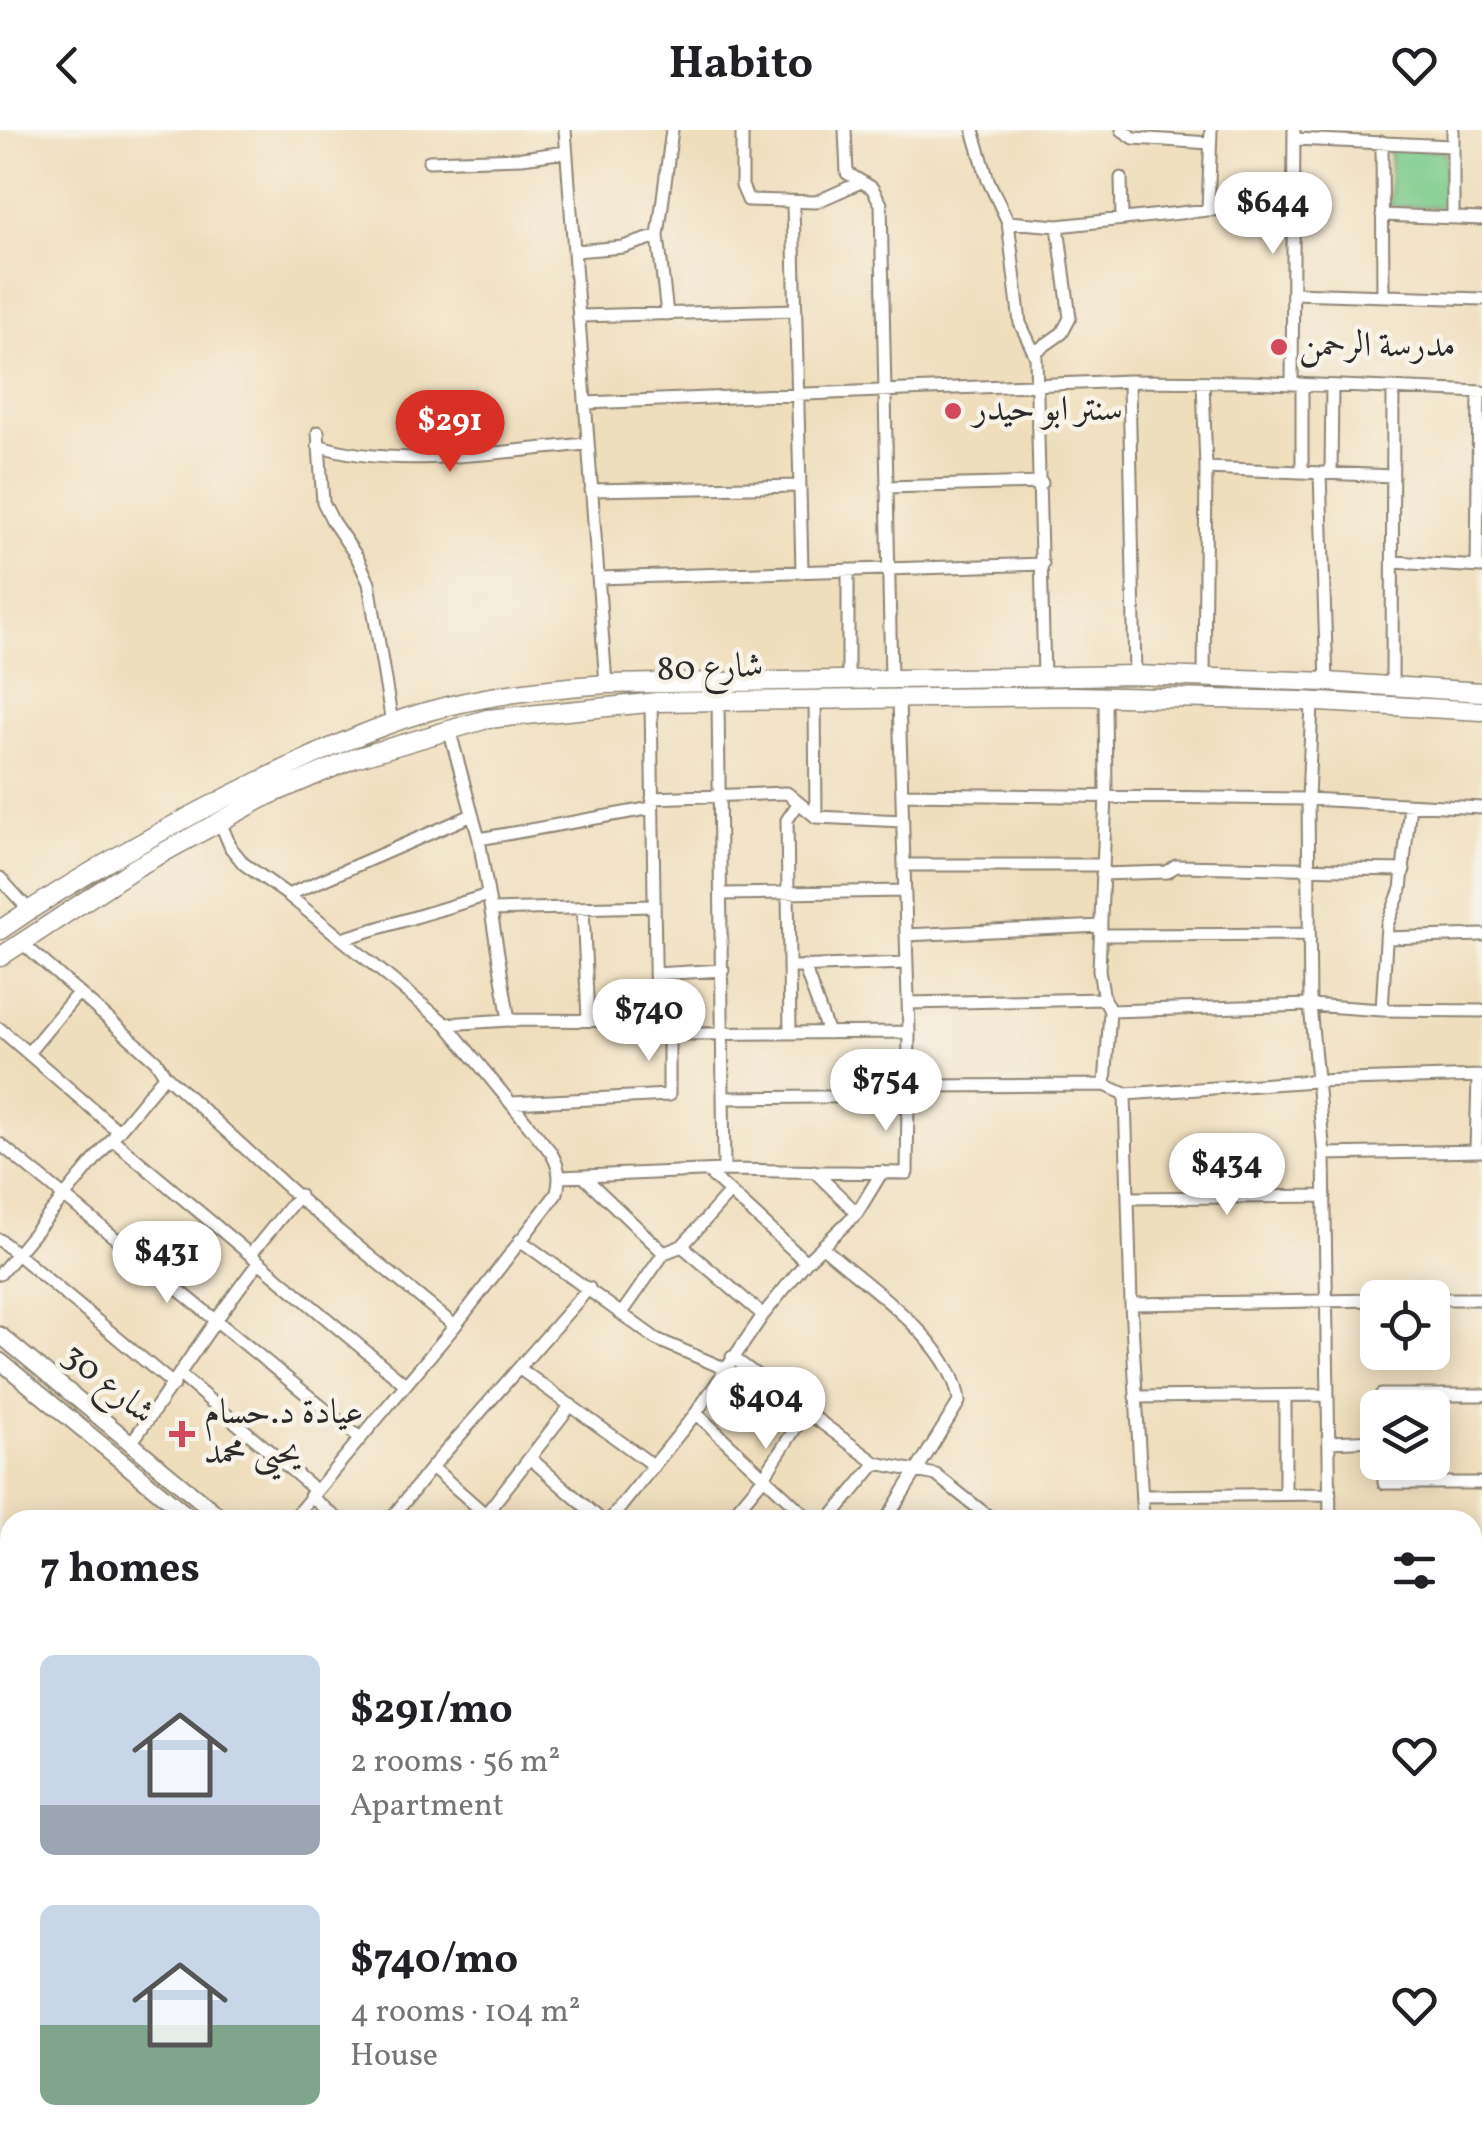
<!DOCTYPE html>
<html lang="en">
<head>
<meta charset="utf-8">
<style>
  body { margin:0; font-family:Vollkorn,Amiri,serif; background:#f2f2f2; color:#202124; height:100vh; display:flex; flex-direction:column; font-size:38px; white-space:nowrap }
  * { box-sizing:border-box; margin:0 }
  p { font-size:32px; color:#757577 }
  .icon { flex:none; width:55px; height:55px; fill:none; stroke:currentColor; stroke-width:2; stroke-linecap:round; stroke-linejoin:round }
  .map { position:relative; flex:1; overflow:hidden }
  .details { position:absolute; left:0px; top:1380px; width:1482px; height:642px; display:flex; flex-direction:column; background:#fff; border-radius:30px 30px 0 0; box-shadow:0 5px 25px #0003 }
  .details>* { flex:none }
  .tools { position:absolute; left:1360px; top:1150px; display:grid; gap:20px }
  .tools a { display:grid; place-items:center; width:90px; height:90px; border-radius:15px; background:#fff; box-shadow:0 5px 25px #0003; font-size:50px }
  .price { position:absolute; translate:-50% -85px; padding:0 22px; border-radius:35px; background:#fff; color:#222; font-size:32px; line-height:65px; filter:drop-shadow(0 2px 5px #0008) }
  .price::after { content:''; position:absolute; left:50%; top:60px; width:30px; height:22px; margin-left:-15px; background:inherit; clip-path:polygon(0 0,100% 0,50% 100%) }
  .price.on { background:#d93025; color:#fff }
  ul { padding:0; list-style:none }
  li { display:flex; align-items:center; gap:30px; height:250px; padding:0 40px }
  li span { display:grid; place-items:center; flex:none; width:280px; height:200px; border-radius:15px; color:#555 }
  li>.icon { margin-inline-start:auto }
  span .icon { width:120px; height:120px; fill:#fffc; stroke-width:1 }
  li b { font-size:42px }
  h2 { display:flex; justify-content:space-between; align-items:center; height:120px; padding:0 40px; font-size:42px }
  header { display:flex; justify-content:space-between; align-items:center; height:130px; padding:0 40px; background:#fff; font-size:45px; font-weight:700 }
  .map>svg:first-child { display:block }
  .green { fill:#7ccb8a; stroke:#547b5a; stroke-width:2.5 }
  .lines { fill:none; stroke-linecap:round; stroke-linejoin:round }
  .street-casing { stroke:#8d8474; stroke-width:15 }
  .secondary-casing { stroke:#8d8474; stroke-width:19 }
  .primary-casing { stroke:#8d8474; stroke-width:21 }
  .street { stroke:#fff; stroke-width:11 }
  .secondary { stroke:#fff; stroke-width:15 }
  .primary { stroke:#fff; stroke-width:18 }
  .poi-dot { fill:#d1495b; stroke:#f7f3e8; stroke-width:4 }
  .labels { text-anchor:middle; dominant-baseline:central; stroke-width:9; stroke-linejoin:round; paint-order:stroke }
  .poi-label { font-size:35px; fill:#2b2b2b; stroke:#f7f3e8; text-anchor:start }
  .street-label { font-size:35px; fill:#2b2b2b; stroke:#f7f3e8 }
</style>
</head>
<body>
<header><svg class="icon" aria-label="back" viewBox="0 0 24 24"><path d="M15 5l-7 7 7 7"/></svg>Habito<svg class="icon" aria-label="heart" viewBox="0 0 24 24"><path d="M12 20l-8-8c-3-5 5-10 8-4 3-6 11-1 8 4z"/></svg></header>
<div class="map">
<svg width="1482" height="2021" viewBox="0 0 1482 2021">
  <rect width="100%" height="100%" fill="#f7f3e8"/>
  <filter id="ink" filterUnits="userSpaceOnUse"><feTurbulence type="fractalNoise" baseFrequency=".01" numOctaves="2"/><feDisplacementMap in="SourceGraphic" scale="20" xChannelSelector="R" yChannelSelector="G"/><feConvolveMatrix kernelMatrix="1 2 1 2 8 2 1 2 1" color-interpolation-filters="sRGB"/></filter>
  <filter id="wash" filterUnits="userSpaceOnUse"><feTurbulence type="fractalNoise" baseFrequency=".0048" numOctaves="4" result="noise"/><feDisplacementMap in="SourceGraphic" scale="40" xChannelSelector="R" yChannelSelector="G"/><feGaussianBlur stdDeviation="2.25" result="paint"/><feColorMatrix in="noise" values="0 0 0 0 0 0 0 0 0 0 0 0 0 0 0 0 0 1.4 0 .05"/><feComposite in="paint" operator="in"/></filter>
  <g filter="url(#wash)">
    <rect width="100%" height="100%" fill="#efdebc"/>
    <!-- green -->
    <path class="green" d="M1390 17 1445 21 1447 77 1390 76Z"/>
  </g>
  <g filter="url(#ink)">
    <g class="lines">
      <defs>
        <path id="street" d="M565 0 606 554
          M742 0V56L748 70 816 72 861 52
          M845 0 847 43 872 58 881 74 891 548
          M973 0 988 50 1008 92 1020 193 1036 227 1044 546
          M1122 0 1134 8 1210 13
          M1453 0V87
          M1294 9 1452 16
          M1382 12 1383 166
          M429 31 522 28 566 22
          M1121 48 1122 88
          M793 73 802 441
          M1208 80 1211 0
          M1382 85 1482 89
          M1008 92 1058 96 1208 80 1295 77
          M658 106 672 0
          M575 121 623 117 658 106 667 184
          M1293 163 1482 169
          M581 186 796 180
          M1035 222 1062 203 1070 188 1058 96
          M1129 251 1135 545
          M1203 252 1206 338 1204 547
          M1292 254 1294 0
          M1302 254V342
          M586 273 1129 251 1249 252 1482 262
          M318 302 323 372 333 392 357 427 369 453 392 593
          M318 315C395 341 507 320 588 314
          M1206 338 1393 346
          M1320 343 1327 552
          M1331 343 1332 256
          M886 357 1042 353
          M591 360 800 356
          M1393 432 1482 437
          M1477 436 1479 262
          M848 440V549
          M598 448 1043 434
          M1392 558 1393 258
          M1105 566 1106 665 1099 840 1104 869 1110 881 1105 955
          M815 569 816 687
          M718 571 724 1040
          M651 573 656 891
          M1312 573 1308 669 1310 875 1324 1024 1330 1390
          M449 599 479 709 509 890
          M902 664 1308 669 1482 678
          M652 668 787 663 816 687 903 691
          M220 692 231 718 244 734 288 765 446 894 550 1021C559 1036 561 1046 557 1063L455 1196 292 1390
          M479 709 652 678
          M904 735H1103
          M1102 744 1167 742 1176 736 1404 740
          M0 748 29 780
          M722 764 905 761
          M288 765 472 685
          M583 778 588 889
          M491 780 654 776
          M906 805 1101 796
          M1103 805 1309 804
          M1386 808 1482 805
          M342 809 488 765
          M21 812 156 931 165 945 307 1075 455 1196
          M804 836 828 903
          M790 837 907 833
          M655 844 723 840
          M908 873 1104 869
          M1382 880 1387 795 1401 759 1410 675
          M1110 881 1310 875 1382 880 1482 881
          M446 894 509 890 656 891 669 904 909 902
          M0 899 118 1001
          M790 903 787 690 798 674
          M28 923 78 863
          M908 956 1105 955 1125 964 1315 951 1482 946
          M1125 964 1131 1174 1143 1390
          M723 968 907 966
          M512 973 669 965V904
          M112 1009 405 1254
          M0 1014 360 1308
          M1476 1021 1478 947
          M1324 1024 1482 1021
          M707 1041 806 1132
          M814 1041 857 1083
          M560 1047 724 1040 907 1043 909 902 899 569
          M584 1047 664 1123
          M1129 1068 1325 1066
          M0 1110 174 1255
          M520 1110 656 1209 726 1239
          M682 1116 763 1185
          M824 1118C867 1156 954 1213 959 1272L886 1390
          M251 1124 299 1065
          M0 1144 165 945
          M1432 1169H1482
          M1131 1174 1378 1170
          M622 1183 664 1123 682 1116 730 1062
          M732 1227 876 1333 936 1345 993 1390
          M520 1239 654 1336
          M180 1245 315 1360
          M1135 1267 1328 1265
          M1381 1278V1265H1482
          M696 1283 810 1390
          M1329 1312 1378 1310
          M131 1313C175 1253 213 1190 259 1132
          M530 1328 601 1390
          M1384 1332V1353H1482
          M432 1337 492 1390
          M1285 1363V1266
          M310 1366 339 1390
          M1143 1366 1330 1364
          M390 1390 432 1337 589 1158
          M481 1390 571 1275
          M610 1390 696 1283 763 1185 806 1132 857 1083 882 1042
          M728 1390 763 1348 806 1282
          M829 1390 876 1333
          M1472 1447 1482 1448
          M0 1541 10 1549
          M1472 1595 1482 1596
          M0 1631 10 1637
          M1472 1653H1482
          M0 1684 10 1673
          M1472 1744H1482
          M0 1779 10 1786
          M1472 1818 1482 1824
          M0 1876 10 1859
          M1472 1937 1480 1926 1482 1879
          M0 1943 10 1951
          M92 2012 103 2021
          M208 2012 230 2021
          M470 2012 480 2021
          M1463 2012V2021
          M601 2021 607 2012
          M695 2021 702 2012
          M797 2021 803 2012
          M903 2021 910 2012
          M1035 2021 1042 2012
          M1136 2021 1144 2012"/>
        <path id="secondary" d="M0 1205 224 1390
          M0 1231 193 1390
          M949 2012 959 2021
          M978 2012 988 2021"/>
        <path id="primary" d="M0 800C88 740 182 688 278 642 333 616 389 590 448 576 500 563 553 558 606 554L1135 545 1327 552 1482 562
          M0 827 135 738 267 666 355 628 487 589 658 572 1072 566 1301 571 1482 581"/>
      </defs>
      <!-- street casing -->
      <use href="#street" class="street-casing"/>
      <!-- secondary casing -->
      <use href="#secondary" class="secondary-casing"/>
      <!-- primary casing -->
      <use href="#primary" class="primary-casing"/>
      <!-- street -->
      <use href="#street" class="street"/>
      <!-- secondary -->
      <use href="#secondary" class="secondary"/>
      <!-- primary -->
      <use href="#primary" class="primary"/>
    </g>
  </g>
  <!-- markers -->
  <g class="poi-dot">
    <circle cx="1279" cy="217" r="10"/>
    <circle cx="953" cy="281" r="10"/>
    <path d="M177 1289h10v10h10v10h-10v10h-10v-10h-10v-10h10z"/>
  </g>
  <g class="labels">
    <!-- poi labels -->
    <g class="poi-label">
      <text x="1299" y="217">مدرسة الرحمن</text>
      <text x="973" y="281">سنتر ابو حيدر</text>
      <text x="204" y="1284">عيادة د.حسام<tspan x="204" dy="40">يحيى محمد</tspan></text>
    </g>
    <!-- street labels -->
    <g class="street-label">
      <text transform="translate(710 539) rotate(-2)">شارع 80</text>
      <text transform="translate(108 1255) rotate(39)">شارع 30</text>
    </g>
  </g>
</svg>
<div class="tools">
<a><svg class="icon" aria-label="locate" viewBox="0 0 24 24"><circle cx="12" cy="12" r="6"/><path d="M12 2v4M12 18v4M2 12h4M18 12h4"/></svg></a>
<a><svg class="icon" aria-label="layers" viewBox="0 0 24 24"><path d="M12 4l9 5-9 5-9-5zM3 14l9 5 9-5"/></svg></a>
</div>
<b class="price" style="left:1273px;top:127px">$644</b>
<b class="price on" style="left:450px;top:345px">$291</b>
<b class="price" style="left:649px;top:934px">$740</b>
<b class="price" style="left:886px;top:1004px">$754</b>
<b class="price" style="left:1227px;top:1088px">$434</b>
<b class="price" style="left:167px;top:1176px">$431</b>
<b class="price" style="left:766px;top:1322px">$404</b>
<section class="details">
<h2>7 homes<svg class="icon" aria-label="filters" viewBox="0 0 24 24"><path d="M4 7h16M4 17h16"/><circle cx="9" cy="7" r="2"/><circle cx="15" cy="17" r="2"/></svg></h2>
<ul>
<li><span style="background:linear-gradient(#c9d6e8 75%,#9aa5b1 0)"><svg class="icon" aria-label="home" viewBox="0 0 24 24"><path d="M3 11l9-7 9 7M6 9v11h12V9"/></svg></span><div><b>$291/mo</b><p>2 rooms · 56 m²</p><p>Apartment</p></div><svg class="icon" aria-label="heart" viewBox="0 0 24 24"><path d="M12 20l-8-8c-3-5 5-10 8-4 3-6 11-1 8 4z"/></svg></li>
<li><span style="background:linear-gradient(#c9d6e8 60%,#7fa58c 0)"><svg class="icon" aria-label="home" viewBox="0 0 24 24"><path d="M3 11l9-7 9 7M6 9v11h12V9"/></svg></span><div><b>$740/mo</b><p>4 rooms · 104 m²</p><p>House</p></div><svg class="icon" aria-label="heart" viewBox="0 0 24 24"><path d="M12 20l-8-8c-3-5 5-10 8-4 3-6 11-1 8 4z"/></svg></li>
</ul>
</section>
</div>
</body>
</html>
